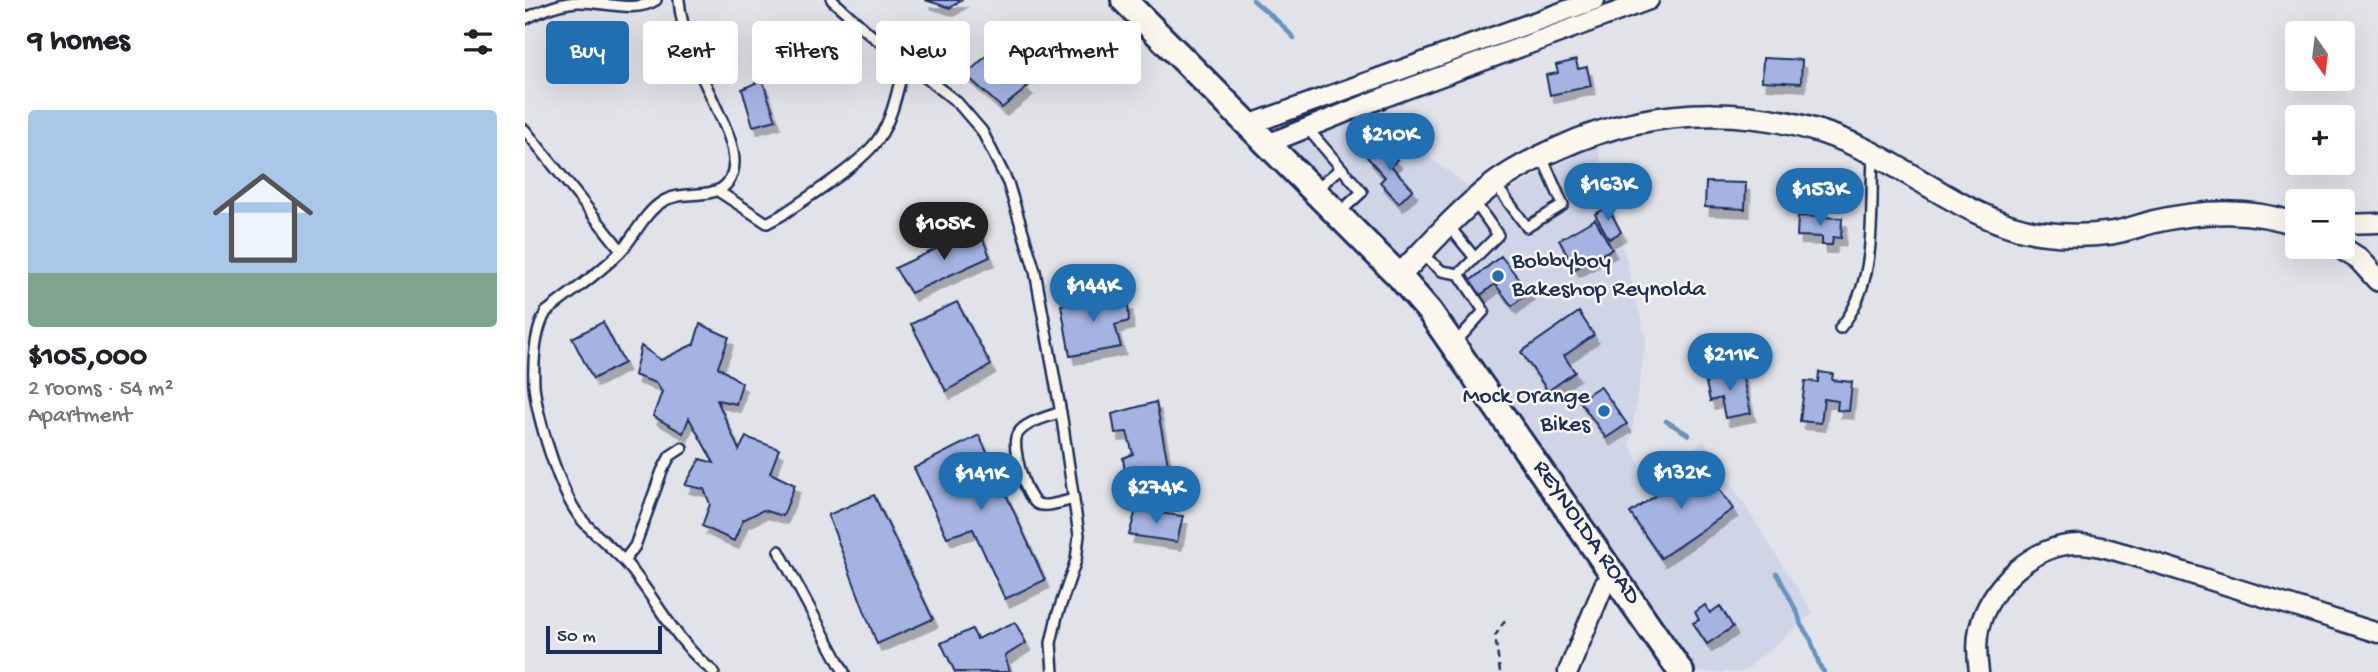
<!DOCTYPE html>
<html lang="en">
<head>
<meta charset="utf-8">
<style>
  body { margin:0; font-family:"Gochi Hand",sans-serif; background:#f2f2f2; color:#202124; height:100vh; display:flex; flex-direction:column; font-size:26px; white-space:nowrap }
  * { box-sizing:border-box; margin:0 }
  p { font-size:23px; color:#757577 }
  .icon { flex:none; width:38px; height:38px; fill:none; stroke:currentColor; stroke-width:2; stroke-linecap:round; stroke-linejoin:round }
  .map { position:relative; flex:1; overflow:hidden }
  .side { display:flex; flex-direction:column; background:#fff; width:525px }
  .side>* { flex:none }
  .banner { position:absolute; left:21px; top:21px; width:665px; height:63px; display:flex; gap:14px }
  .needle { width:46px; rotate:166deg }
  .controls { position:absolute; left:1760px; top:21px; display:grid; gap:14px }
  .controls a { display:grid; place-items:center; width:70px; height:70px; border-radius:7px; background:#fff; box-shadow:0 7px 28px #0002; font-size:35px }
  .scale { position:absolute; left:21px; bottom:18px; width:116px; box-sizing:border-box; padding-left:7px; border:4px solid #1b2f5e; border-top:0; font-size:19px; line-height:24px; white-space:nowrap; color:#1b2f5e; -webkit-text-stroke:5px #fbf7ec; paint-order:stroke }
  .price { position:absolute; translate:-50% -60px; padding:0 16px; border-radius:24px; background:#1f6fb2; color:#fff; font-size:23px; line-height:46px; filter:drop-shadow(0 2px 4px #0008) }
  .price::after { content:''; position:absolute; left:50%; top:42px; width:21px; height:16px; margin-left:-10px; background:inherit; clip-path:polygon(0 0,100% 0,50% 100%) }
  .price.selected { background:#222; color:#fff }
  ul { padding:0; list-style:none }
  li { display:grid; align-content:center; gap:14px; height:371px; padding:0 28px }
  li+li { border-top:2px solid #e0e0e0 }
  li span { display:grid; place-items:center; height:217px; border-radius:7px; color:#555 }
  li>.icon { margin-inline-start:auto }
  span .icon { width:126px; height:126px; fill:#fffc; stroke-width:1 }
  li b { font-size:30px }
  h2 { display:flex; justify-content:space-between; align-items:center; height:84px; padding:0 28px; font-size:30px }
  .pill { padding:0 24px; border-radius:7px; background:#fff; box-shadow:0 7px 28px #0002; font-size:24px; line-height:63px }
  .pill.selected { background:#1f6fb2; color:#fff }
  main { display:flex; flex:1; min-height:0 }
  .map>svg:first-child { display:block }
  .built { fill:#cfd5e7 }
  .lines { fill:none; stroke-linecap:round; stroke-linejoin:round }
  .stream { stroke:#6793bc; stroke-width:4.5 }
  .building { fill:#a4b3e2; stroke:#1b2f5e; stroke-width:2; filter:url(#shadow) }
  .service-casing { stroke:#1b2f5e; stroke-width:14 }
  .minor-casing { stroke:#1b2f5e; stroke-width:23 }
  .tertiary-casing { stroke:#1b2f5e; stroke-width:26 }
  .secondary-casing { stroke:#1b2f5e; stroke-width:30 }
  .path { stroke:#1b2f5e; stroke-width:2.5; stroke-dasharray:7 5; stroke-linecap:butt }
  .service { stroke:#fbf7ec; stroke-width:9 }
  .minor { stroke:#fbf7ec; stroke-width:18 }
  .tertiary { stroke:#fbf7ec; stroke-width:21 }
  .secondary { stroke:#fbf7ec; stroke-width:24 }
  .poi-dot { fill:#1f6fb2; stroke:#fbf7ec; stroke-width:2.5 }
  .labels { text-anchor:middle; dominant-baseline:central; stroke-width:5; stroke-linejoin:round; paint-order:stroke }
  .poi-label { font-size:24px; fill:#1b2f5e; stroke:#fbf7ec; text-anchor:start }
  .street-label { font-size:24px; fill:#1b2f5e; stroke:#fbf7ec }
</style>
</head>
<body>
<main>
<section class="side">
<h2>9 homes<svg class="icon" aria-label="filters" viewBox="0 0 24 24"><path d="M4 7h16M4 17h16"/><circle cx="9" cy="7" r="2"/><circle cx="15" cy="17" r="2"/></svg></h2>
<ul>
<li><span style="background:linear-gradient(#a9c7e8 75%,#7fa58c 0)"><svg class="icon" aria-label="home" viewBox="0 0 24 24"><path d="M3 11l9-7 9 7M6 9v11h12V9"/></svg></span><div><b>$105,000</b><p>2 rooms · 54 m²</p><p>Apartment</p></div></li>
</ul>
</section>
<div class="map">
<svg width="1853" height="672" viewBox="0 0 1853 672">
  <defs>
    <filter id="shadow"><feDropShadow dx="4.5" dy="8" stdDeviation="0" flood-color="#0004"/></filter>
  </defs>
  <rect width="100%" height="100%" fill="#e1e3e9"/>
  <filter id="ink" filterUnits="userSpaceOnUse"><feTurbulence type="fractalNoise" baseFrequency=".0143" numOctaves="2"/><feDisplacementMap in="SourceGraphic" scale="14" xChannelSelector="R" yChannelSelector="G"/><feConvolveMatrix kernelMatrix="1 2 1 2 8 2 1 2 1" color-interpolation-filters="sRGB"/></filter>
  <g filter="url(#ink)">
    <!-- built -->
    <path class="built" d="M849 116 939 183 959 204 1072 144 1121 339 1105 445 1124 484 1179 441 1288 613 1218 672H1162L922 309 753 138 786 117Z"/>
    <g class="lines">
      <!-- stream -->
      <path class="stream" d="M728 0 756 24 769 38
        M1141 421 1164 435
        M1252 573 1273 614 1276 625 1286 640 1295 667 1299 672"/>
    </g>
    <!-- building -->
    <path class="building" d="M400 0H436L425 8Z
      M462 55 503 87 477 108 441 75Z
      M1238 58 1277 60 1276 83 1237 81Z
      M1051 60 1053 69 1062 67 1066 86 1025 95 1021 75 1033 73 1031 65Z
      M237 80 251 120 228 126 217 89Z
      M856 143 872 160 866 166 888 189 874 203 855 182 860 177 842 157Z
      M1181 182 1221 183 1220 209 1180 207Z
      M1083 207 1096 232 1084 239 1070 214Z
      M1273 216 1317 218 1316 238 1308 237 1307 245H1297V237L1272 236Z
      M1070 219 1087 249 1050 269 1034 240Z
      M454 229 465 257 386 293 370 268Z
      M976 256 1004 292 987 306 970 284 956 295 945 281Z
      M581 294 587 304 603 303 604 321 590 325 596 347 545 356 536 305Z
      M432 302 466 365 421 391 386 324Z
      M1054 312 1069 335 1039 356 1050 372 1023 391 996 352Z
      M78 322 99 363 68 379 47 338Z
      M175 324 204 337 193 367 217 383 211 404 192 400 214 450 221 437 254 449 245 473 270 485 258 516 238 510 218 520 209 541 177 526 185 504 179 489 160 485 175 459 189 463 164 418 158 433 128 416 137 392 131 383 109 375 116 346 136 360 169 344Z
      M1216 370 1226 413 1200 418 1196 398 1185 401 1180 378Z
      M1294 372 1308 374 1307 380 1327 382 1324 411 1312 410 1313 401 1299 399 1296 423 1275 421 1280 381 1293 382Z
      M1075 386 1102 424 1081 438 1054 400Z
      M631 402 643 464 600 473 598 458 608 454 602 432 590 433 587 414Z
      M454 435 520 580 480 599 448 529 422 537 389 468Z
      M1177 464 1208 509 1136 558 1105 513Z
      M349 495 408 619 352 644 303 515Z
      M611 510 658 516 652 542 604 535Z
      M1180 605 1185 613 1195 606 1208 627 1182 644 1168 623 1174 620 1170 612Z
      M490 622 501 643 480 656 485 672H430L416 643 447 629 452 639Z"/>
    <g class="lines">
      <defs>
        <path id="service" d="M154 0C157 34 171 65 186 96 194 115 209 140 209 162 207 208 161 186 137 202 119 213 110 236 96 251 74 274 46 292 21 312 9 333 8 361 9 385 12 418 34 489 54 516 68 535 91 549 106 569 133 603 154 646 189 672
          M307 0 346 35 432 102 457 131 483 183 510 271 537 419 554 535 551 560 532 616 526 643 528 672
          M0 19C17 10 34 3 53 2 77 1 110 14 131 0
          M782 128 837 192 813 214
          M0 130 96 250
          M970 184 1002 227 1038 205 1017 157
          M790 190 816 168
          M193 191 242 223 257 215C283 197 338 163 354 138 369 115 373 87 380 61
          M923 225 950 258
          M896 254 917 271 934 274
          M1315 328C1354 283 1345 211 1348 155
          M930 343 959 311 934 274 973 235 949 201
          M536 412C523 417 499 422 492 435 486 446 500 495 511 503 519 509 540 501 549 499
          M254 551 319 672
          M99 561 110 546 137 471 145 456 157 448"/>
        <path id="minor" d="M723 125 1070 0
          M742 144 857 98 1124 0
          M1818 224 1853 223
          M1043 672 1079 585 1091 576
          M1454 672C1452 658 1451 643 1454 629 1464 586 1509 543 1555 544 1571 544 1587 550 1602 554L1853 633"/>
        <path id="tertiary" d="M1815 247 1834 259 1853 280
          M874 276C903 246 932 213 965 187 986 171 1009 159 1034 148 1131 104 1244 103 1341 150 1396 177 1455 226 1517 233 1539 236 1564 236 1586 233 1600 231 1613 226 1627 222 1675 211 1726 207 1773 225"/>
        <path id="secondary" d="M599 0 874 276 905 312 1156 672"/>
      </defs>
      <!-- service casing -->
      <use href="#service" class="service-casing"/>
      <!-- minor casing -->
      <use href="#minor" class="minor-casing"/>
      <!-- tertiary casing -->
      <use href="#tertiary" class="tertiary-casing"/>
      <!-- secondary casing -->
      <use href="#secondary" class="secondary-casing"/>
      <!-- path -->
      <path class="path" d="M975 672 970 636 982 617"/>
      <!-- service -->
      <use href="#service" class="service"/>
      <!-- minor -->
      <use href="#minor" class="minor"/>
      <!-- tertiary -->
      <use href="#tertiary" class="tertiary"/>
      <!-- secondary -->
      <use href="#secondary" class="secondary"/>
    </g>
  </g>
  <!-- markers -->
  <g class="poi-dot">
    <circle cx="973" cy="276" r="7"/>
    <circle cx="1079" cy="411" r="7"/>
  </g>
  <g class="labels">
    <!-- poi labels -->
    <g class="poi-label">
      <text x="987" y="262">Bobbyboy<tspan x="987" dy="28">Bakeshop Reynolda</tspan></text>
      <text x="1065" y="397" text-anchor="end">Mock Orange<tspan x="1065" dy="28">Bikes</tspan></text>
    </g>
    <!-- street labels -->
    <g class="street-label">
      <text transform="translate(1061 533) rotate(55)">REYNOLDA ROAD</text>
    </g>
  </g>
</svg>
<div class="controls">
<a><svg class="needle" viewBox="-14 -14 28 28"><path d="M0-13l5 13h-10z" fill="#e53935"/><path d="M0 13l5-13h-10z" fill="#757577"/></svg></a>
<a>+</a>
<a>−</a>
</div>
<div class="scale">50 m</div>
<b class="price" style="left:865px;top:173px">$210K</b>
<b class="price" style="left:1083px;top:223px">$163K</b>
<b class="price" style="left:1295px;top:228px">$153K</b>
<b class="price selected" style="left:419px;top:262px">$105K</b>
<b class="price" style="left:568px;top:324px">$144K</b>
<b class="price" style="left:1205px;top:393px">$211K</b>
<b class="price" style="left:1156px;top:511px">$132K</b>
<b class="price" style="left:456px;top:512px">$141K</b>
<b class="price" style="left:631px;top:526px">$274K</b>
<div class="banner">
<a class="pill selected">Buy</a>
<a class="pill">Rent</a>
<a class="pill">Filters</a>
<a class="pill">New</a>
<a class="pill">Apartment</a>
</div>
</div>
</main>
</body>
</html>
